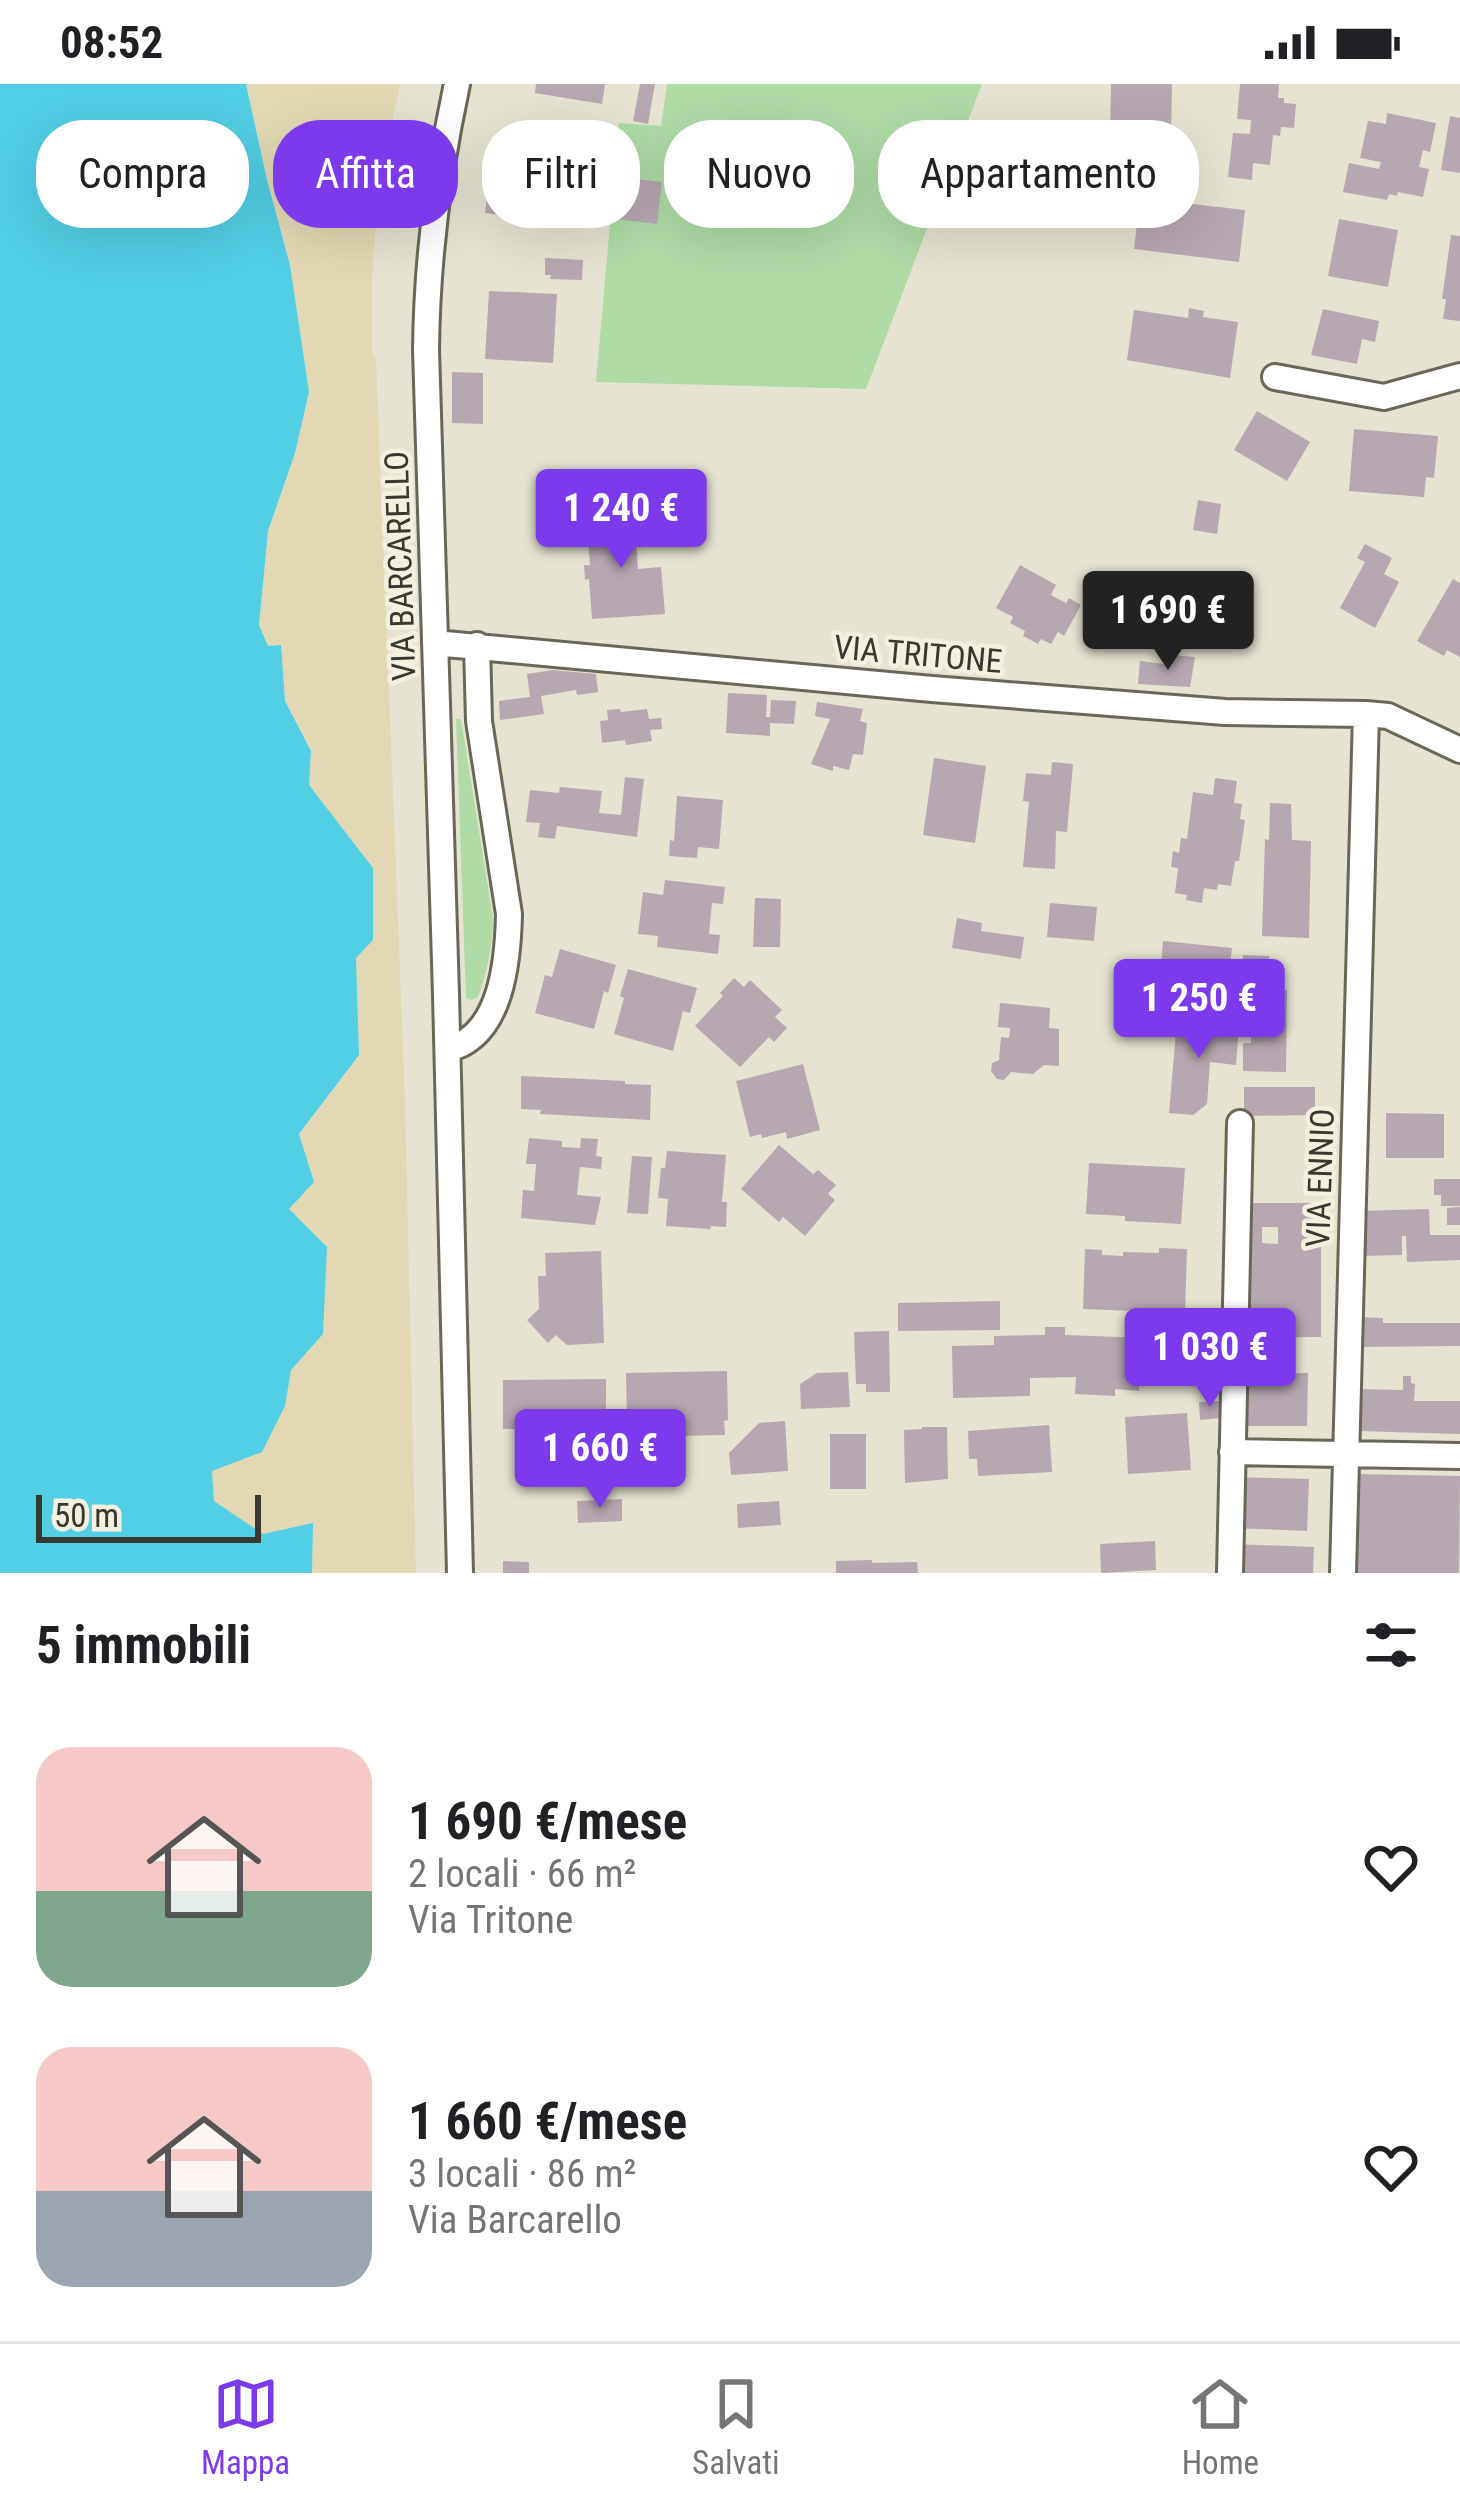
<!DOCTYPE html>
<html lang="it">
<head>
<meta charset="utf-8">
<style>
  body { margin:0; font-family:"Roboto Condensed",sans-serif; background:#f2f2f2; color:#202124; height:100vh; display:flex; flex-direction:column; font-size:45px; white-space:nowrap }
  * { box-sizing:border-box; margin:0 }
  p { font-size:39px; color:#757577 }
  .icon { flex:none; width:66px; height:66px; fill:none; stroke:currentColor; stroke-width:2; stroke-linecap:round; stroke-linejoin:round }
  .map { position:relative; height:1489px; overflow:hidden }
  .panel { display:flex; flex-direction:column; background:#fff; flex:1 }
  .panel>* { flex:none }
  .hud { position:absolute; left:36px; top:36px; width:1389px; height:108px; display:flex; gap:24px }
  .scale { position:absolute; left:36px; bottom:30px; width:225px; box-sizing:border-box; padding-left:12px; border:6px solid #383730; border-top:0; font-size:33px; line-height:42px; white-space:nowrap; color:#383730; -webkit-text-stroke:9px #f3f0df; paint-order:stroke }
  .price { position:absolute; translate:-50% -102px; padding:0 27px; border-radius:12px; background:#7c3aed; color:#fff; font-size:39px; line-height:78px; filter:drop-shadow(0 3px 6px #0008) }
  .price::after { content:''; position:absolute; left:50%; top:72px; width:36px; height:27px; margin-left:-18px; background:inherit; clip-path:polygon(0 0,100% 0,50% 100%) }
  .price.selected { background:#222; color:#fff }
  ul { padding:0; list-style:none }
  li { display:flex; align-items:center; gap:36px; height:300px; padding:0 36px }
  li span { display:grid; place-items:center; flex:none; width:336px; height:240px; border-radius:36px; color:#555 }
  li>.icon { margin-inline-start:auto }
  span .icon { width:144px; height:144px; fill:#fffc; stroke-width:1 }
  li b { font-size:51px }
  h2 { display:flex; justify-content:space-between; align-items:center; height:144px; padding:0 36px; font-size:51px }
  .pill { padding:0 42px; border-radius:48px; background:#fff; box-shadow:0 12px 48px #0002; font-size:42px; line-height:108px }
  .pill.selected { background:#7c3aed; color:#fff }
  .status { display:flex; justify-content:space-between; align-items:center; height:84px; padding:0 60px; background:#fff; direction:ltr }
  .status svg { height:33px; fill:currentColor }
  .tabs { display:flex; justify-content:space-around; align-items:center; height:168px; border-top:3px solid #e0e0e0; background:#fff; font-size:33px; color:#757577 }
  .tabs a { display:grid; justify-items:center; gap:6px }
  .tabs .selected { color:#7c3aed }
  .map>svg:first-child { display:block }
  .green { fill:#aedba6 }
  .sand { fill:#e2d9b4 }
  .water { fill:#52cee5 }
  .building { fill:#b7a7b1; fill-rule:evenodd }
  .lines { fill:none; stroke-linecap:round; stroke-linejoin:round }
  .minor-casing { stroke:#6a6758; stroke-width:30 }
  .minor { stroke:#fff; stroke-width:24 }
  .labels { text-anchor:middle; dominant-baseline:central; stroke-width:9; stroke-linejoin:round; paint-order:stroke }
  .street-label { font-size:33px; fill:#383730; stroke:#f3f0df }
</style>
</head>
<body>
<div class="status"><b>08:52</b><svg viewBox="0 0 49 12"><path d="M0 12V9h3v3zM5 12V6h3v6zM10 12V3h3v9zM15 12V0h3v12zM26 1h20v11H26zM47 4h2v5h-2z"/></svg></div>
<div class="map">
<svg width="1460" height="1489" viewBox="0 0 1460 1489">
  <rect width="100%" height="100%" fill="#e6e3d2"/>
  <!-- green -->
  <path class="green" d="M667 0H982L866 305 596 298 619 39 661 42Z
    M456 635H461L493 834C493 860 487 888 478 913L471 916 466 914Z"/>
  <!-- sand -->
  <path class="sand" d="M246 0H400L378 107 372 191V270L376 274 405 1016 416 1489H312L313 1439 263 1451 214 1417 212 1386 262 1367 285 1322 291 1286 323 1250 289 1125 314 1098 299 1051 359 971 356 874 373 784 309 701 311 667 285 617 281 562H268L259 541 268 447 295 369 309 308 290 181 267 96Z"/>
  <!-- water -->
  <path class="water" d="M0 0H246L267 96 290 181 309 308 295 369 268 447 259 541 268 562 281 561 285 617 311 667 309 701 373 784V856L356 874 359 971 299 1050 314 1098 289 1125 327 1163 323 1250 291 1286 285 1322 262 1368 212 1387 214 1417 263 1450 313 1439 312 1489H0Z"/>
  <!-- building -->
  <path class="building" d="M536 0H605L602 20 535 9Z
    M640 0H655L648 40 633 37Z
    M1111 0H1172L1171 53H1163V70H1156V66H1128L1129 52H1110Z
    M1240 0H1279L1278 14H1284V19L1296 20 1294 44 1281 43 1280 52 1273 51 1270 81 1253 79 1252 96 1228 93 1233 49 1250 50 1251 36 1237 35Z
    M1387 29 1436 39 1430 68 1423 66 1419 83 1429 85 1423 113 1398 108 1397 112 1389 110 1387 116 1343 108 1349 79 1379 85 1381 78 1360 74 1368 37 1386 40Z
    M1450 32 1460 34V89L1441 86Z
    M493 66 529 71V75L571 80 566 123 539 119 536 136 485 129Z
    M619 93 662 98 657 140 614 135Z
    M1140 114 1245 126 1239 178 1134 165Z
    M1339 135 1398 146 1388 203 1328 192Z
    M1451 151 1460 152V237L1443 235 1446 215H1442Z
    M545 174 583 176 582 196 550 195 551 191H545Z
    M489 207 557 210 553 279 485 275Z
    M1189 224 1204 227 1203 233 1238 238 1230 294 1127 276 1134 226 1188 234Z
    M1323 225 1379 237 1375 258 1362 255 1357 280 1311 271Z
    M452 288 483 289V340L452 339Z
    M1257 327 1310 358 1287 397 1234 366Z
    M1354 345 1438 352 1434 394 1426 393 1424 413 1349 407Z
    M1198 416 1221 420 1217 450 1193 446Z
    M610 429 611 442 649 439 650 456 636 457 638 485 661 483 665 530 592 535 589 495 585 496 584 481H590L586 431Z
    M1365 460 1392 474 1384 490 1399 498 1375 544 1340 524 1365 478 1357 474Z
    M1020 481 1056 501 1051 511 1066 519 1069 514 1081 521 1064 552 1058 548 1051 560 1041 555 1038 560 1023 552 1025 547 1010 539 1013 533 996 524Z
    M1453 495 1460 499V573L1447 566 1444 572 1417 557Z
    M1173 571 1195 573 1190 603 1138 600 1140 577 1172 581Z
    M553 586 596 590 598 608 577 611 576 606 541 612 544 630 500 636 499 617 530 613 527 590Z
    M728 609 767 611 766 633H770L771 616 796 617 794 640 770 639V652L726 649Z
    M817 618 863 625 860 637 867 639 863 671 853 670 849 686 833 682V687L811 680 830 635 815 632Z
    M620 625 621 628 647 625 649 635 661 634 662 645 650 646 652 657 626 661 625 656 602 659 600 637 608 636 607 626Z
    M934 674 986 682 975 759 923 751Z
    M1052 678 1073 680 1067 748 1056 747 1055 785 1023 783 1029 718 1023 717 1026 689 1051 691Z
    M625 693 644 695 637 753 557 742 555 755 538 753 540 739 526 738 530 706 559 709 560 703 602 707 599 729 621 731Z
    M1215 694 1237 697 1234 719 1242 720 1240 735 1245 736 1239 777H1235L1231 802 1218 800 1217 806 1204 804 1202 819 1186 816 1187 811 1175 809 1178 784 1171 783 1173 767 1179 769 1181 754 1187 755 1193 708 1213 711Z
    M677 712 723 716 719 765 698 763 697 774 669 772 670 756 674 757Z
    M1270 719 1291 720 1292 756 1311 757 1309 854 1262 852 1265 755 1269 756Z
    M665 796 725 803 723 820 712 819 709 850 720 851 718 870 657 863 658 852 638 850 643 808 663 811Z
    M755 814 781 815 780 863H753Z
    M1050 819 1097 823 1094 857 1047 853Z
    M957 834 982 839 981 847 1024 853 1021 875 952 864Z
    M1163 857 1232 864 1229 889 1161 882Z
    M560 865 616 881 608 909 604 907 594 945 535 929 545 891 552 893Z
    M1243 871 1269 872 1268 887 1242 886Z
    M628 885 697 904 690 929 683 927 673 967 614 950 624 914 620 912Z
    M1266 888H1281L1280 907 1287 906 1286 988 1243 987V959H1251V939H1245L1246 916H1253L1254 893H1266Z
    M734 894 744 903 750 896 782 926 775 933 787 944 774 958 769 953 740 983 695 942 723 912 720 909Z
    M1000 919 1050 924 1049 944 1059 945V982L1044 981 1033 990 1011 988 1004 996 997 995 991 987 992 979 999 976 1001 953 1009 954 1010 944 998 943Z
    M1177 936 1239 940 1236 981 1210 978 1207 1020 1193 1031 1169 1029Z
    M803 980 820 1046 787 1055 786 1048 762 1054 761 1050 750 1053 736 997Z
    M521 992 625 997V1000L651 1001 650 1036 540 1030 541 1026 521 1025Z
    M1244 1003H1315V1031L1244 1032Z
    M1386 1029 1444 1030V1074H1386Z
    M529 1054 562 1057V1063L580 1064 581 1054 598 1055 596 1072 602 1073 601 1085 580 1083 577 1111 601 1113 595 1141 521 1134 523 1106 534 1107 536 1080H526Z
    M779 1061 813 1090 818 1086 836 1101 828 1110 835 1116 805 1152 783 1133 779 1138 741 1105Z
    M667 1067 726 1071 722 1118H727L726 1143 711 1142 710 1145 666 1142 668 1115 658 1114 661 1084H665Z
    M632 1072 652 1073 648 1130 627 1129Z
    M1089 1079 1185 1084 1181 1140 1125 1137V1132L1086 1130Z
    M1434 1095H1460V1122H1441V1111H1434Z
    M1236 1119H1321V1253H1259V1284H1237ZM1262 1143H1278V1160L1262 1159Z
    M1460 1123V1141H1447V1124Z
    M1429 1125 1430 1151H1460V1176L1407 1178 1406 1152H1402V1171L1360 1172V1127Z
    M1159 1164 1187 1165 1185 1229 1083 1225 1085 1165 1102 1166V1171L1123 1172V1168L1159 1169Z
    M601 1167 604 1259 567 1261 556 1251 548 1259 527 1236 539 1225 538 1192H546L545 1169Z
    M1000 1217V1246L898 1247V1219Z
    M1355 1233 1383 1234V1239H1460V1262L1356 1263Z
    M1143 1236 1187 1237 1184 1269 1202 1271 1200 1297 1182 1295V1298L1153 1300 1158 1253 1143 1252Z
    M1045 1243H1065V1251L1146 1254 1145 1273H1141L1139 1307 1115 1305V1312L1075 1310 1076 1293 1030 1294V1312L953 1314 952 1262 994 1261V1252L1045 1251Z
    M889 1247 890 1308H866V1300H856L854 1248Z
    M727 1287 728 1336 724 1337 725 1351 630 1353V1342H627L626 1289Z
    M848 1288 850 1323 801 1325 800 1300 817 1289Z
    M1242 1289H1308L1307 1342H1238Z
    M1403 1292H1411V1299L1415 1300 1414 1317H1460V1350L1358 1347 1359 1305 1403 1306Z
    M606 1295V1345H503V1296Z
    M1220 1317 1221 1334 1200 1336 1199 1318Z
    M1187 1329 1191 1386 1128 1390 1125 1333Z
    M785 1337 788 1387 731 1391 729 1369 759 1339Z
    M1049 1341 1052 1388 978 1392 977 1375H969L968 1347Z
    M922 1343H947L948 1395 905 1399 904 1346 922 1345Z
    M830 1350H866V1405H830Z
    M1353 1390 1460 1392 1459 1489H1351Z
    M1234 1393 1309 1395 1307 1447 1232 1444Z
    M622 1415V1437L578 1439 577 1417Z
    M779 1417 781 1441 738 1444 737 1420Z
    M1155 1457 1156 1486 1101 1489 1100 1460Z
    M1233 1460 1314 1463 1313 1489H1232Z
    M872 1476V1479L917 1478 918 1489H836V1477Z
    M503 1477 529 1478V1489H503Z"/>
  <g class="lines">
    <defs>
      <path id="minor" d="M457 0C438 88 427 176 426 266L446 910 460 1489
        M1275 293 1384 313 1460 292
        M435 559 932 605 1225 628 1366 630 1388 632 1460 666
        M448 965C502 952 508 876 509 830L479 637 477 561
        M1232 1368 1460 1372
        M1230 1489 1240 1039
        M1343 1489 1366 630"/>
    </defs>
    <!-- minor casing -->
    <use href="#minor" class="minor-casing"/>
    <!-- minor -->
    <use href="#minor" class="minor"/>
  </g>
  <g class="labels">
    <!-- street labels -->
    <g class="street-label">
      <text transform="translate(400 482) rotate(-92)">VIA BARCARELLO</text>
      <text transform="translate(918 570) rotate(5)">VIA TRITONE</text>
      <text transform="translate(1320 1094) rotate(-88)">VIA ENNIO</text>
    </g>
  </g>
</svg>
<div class="scale">50 m</div>
<b class="price" style="left:621px;top:487px">1 240 €</b>
<b class="price selected" style="left:1168px;top:589px">1 690 €</b>
<b class="price" style="left:1199px;top:977px">1 250 €</b>
<b class="price" style="left:1210px;top:1326px">1 030 €</b>
<b class="price" style="left:600px;top:1427px">1 660 €</b>
<div class="hud">
<a class="pill">Compra</a>
<a class="pill selected">Affitta</a>
<a class="pill">Filtri</a>
<a class="pill">Nuovo</a>
<a class="pill">Appartamento</a>
</div>
</div>
<section class="panel">
<h2>5 immobili<svg class="icon" aria-label="filters" viewBox="0 0 24 24"><path d="M4 7h16M4 17h16"/><circle cx="9" cy="7" r="2"/><circle cx="15" cy="17" r="2"/></svg></h2>
<ul>
<li><span style="background:linear-gradient(#f6c9c9 60%,#7fa58c 0)"><svg class="icon" aria-label="home" viewBox="0 0 24 24"><path d="M3 11l9-7 9 7M6 9v11h12V9"/></svg></span><div><b>1 690 €/mese</b><p>2 locali · 66 m²</p><p>Via Tritone</p></div><svg class="icon" aria-label="heart" viewBox="0 0 24 24"><path d="M12 20l-8-8c-3-5 5-10 8-4 3-6 11-1 8 4z"/></svg></li>
<li><span style="background:linear-gradient(#f6c9c9 60%,#9aa5b1 0)"><svg class="icon" aria-label="home" viewBox="0 0 24 24"><path d="M3 11l9-7 9 7M6 9v11h12V9"/></svg></span><div><b>1 660 €/mese</b><p>3 locali · 86 m²</p><p>Via Barcarello</p></div><svg class="icon" aria-label="heart" viewBox="0 0 24 24"><path d="M12 20l-8-8c-3-5 5-10 8-4 3-6 11-1 8 4z"/></svg></li>
</ul>
</section>
<nav class="tabs">
<a class="selected"><svg class="icon" aria-label="map" viewBox="0 0 24 24"><path d="M3 6l6-2 6 2 6-2v14l-6 2-6-2-6 2zM9 4v14M15 6v14"/></svg>Mappa</a>
<a><svg class="icon" aria-label="saved" viewBox="0 0 24 24"><path d="M7 4h10v16l-5-4-5 4z"/></svg>Salvati</a>
<a><svg class="icon" aria-label="home" viewBox="0 0 24 24"><path d="M3 11l9-7 9 7M6 9v11h12V9"/></svg>Home</a>
</nav>
</body>
</html>
